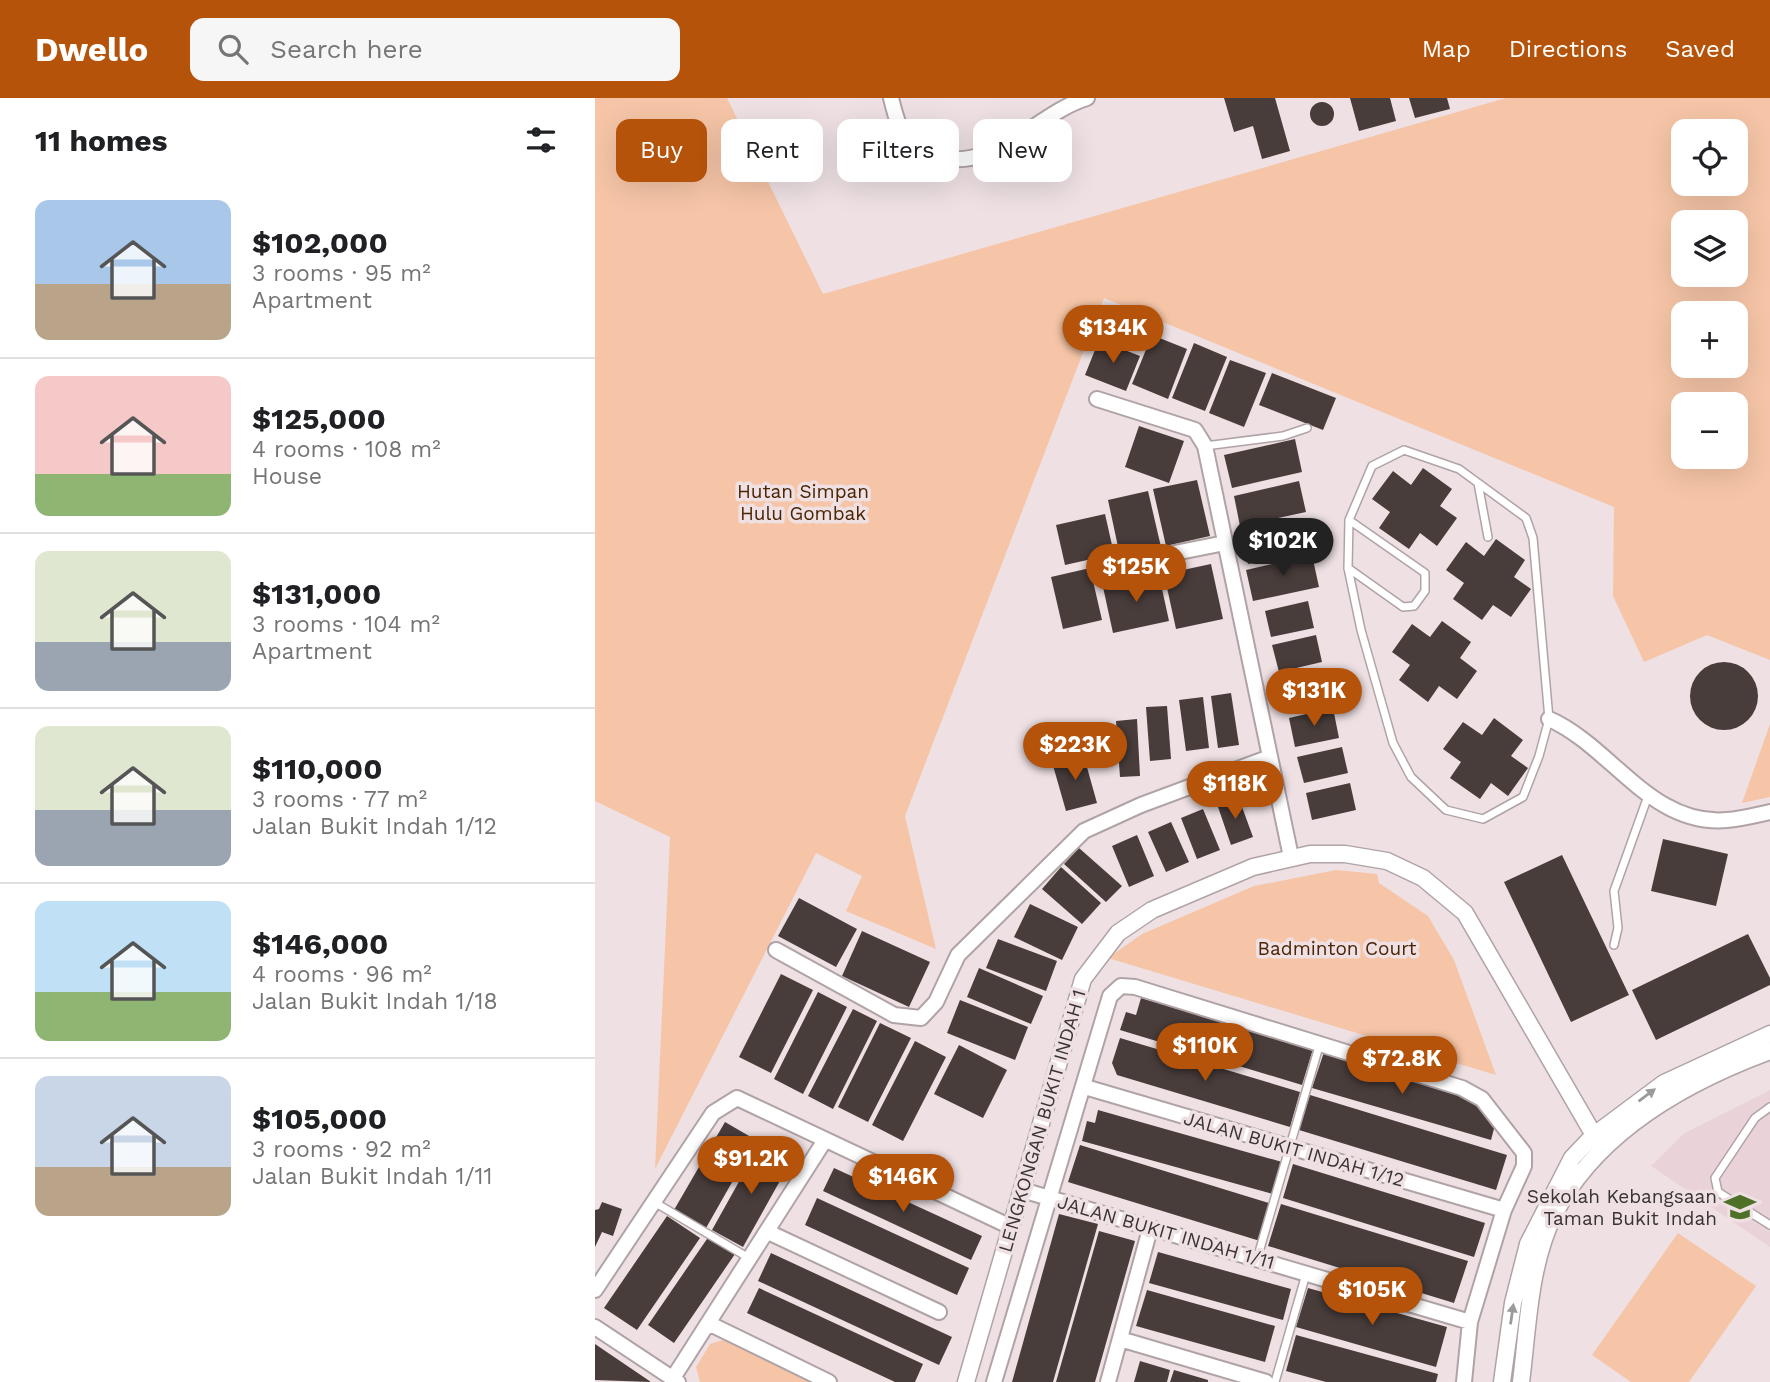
<!DOCTYPE html>
<html lang="en">
<head>
<meta charset="utf-8">
<style>
  body { margin:0; font-family:"Work Sans",sans-serif; background:#f6f6f6; color:#202124; height:100vh; display:flex; flex-direction:column; font-size:26px; white-space:nowrap }
  * { box-sizing:border-box; margin:0 }
  p { font-size:23px; color:#757577 }
  .icon { flex:none; width:38px; height:38px; fill:none; stroke:currentColor; stroke-width:2; stroke-linecap:round; stroke-linejoin:round }
  .map { position:relative; flex:1; overflow:hidden }
  .details { display:flex; flex-direction:column; background:#fff; width:595px }
  .details>* { flex:none }
  .hud { position:absolute; left:21px; top:21px; width:665px; height:63px; display:flex; gap:14px }
  .fabs { position:absolute; left:1076px; top:21px; display:grid; gap:14px }
  .fabs a { display:grid; place-items:center; width:77px; height:77px; border-radius:14px; background:#fff; box-shadow:0 7px 28px #0002; font-size:35px }
  .price { position:absolute; translate:-50% -60px; padding:0 16px; border-radius:24px; background:#b45309; color:#fff; font-size:23px; line-height:46px; filter:drop-shadow(0 2px 4px #0008) }
  .price::after { content:''; position:absolute; left:50%; top:42px; width:21px; height:16px; margin-left:-10px; background:inherit; clip-path:polygon(0 0,100% 0,50% 100%) }
  .price.current { background:#222; color:#fff }
  ul { padding:0; list-style:none }
  li { display:flex; align-items:center; gap:21px; height:175px; padding:0 35px }
  li+li { border-top:2px solid #e0e0e0 }
  li span { display:grid; place-items:center; flex:none; width:196px; height:140px; border-radius:14px; color:#555 }
  li>.icon { margin-inline-start:auto }
  span .icon { width:84px; height:84px; fill:#fffc; stroke-width:1 }
  li b { font-size:30px }
  h2 { display:flex; justify-content:space-between; align-items:center; height:84px; padding:0 35px; font-size:30px }
  .chip { padding:0 24px; border-radius:14px; background:#fff; box-shadow:0 7px 28px #0002; font-size:24px; line-height:63px }
  .chip.current { background:#b45309; color:#fff }
  header { display:flex; align-items:center; gap:42px; box-sizing:border-box; height:98px; padding:0 35px; background:#b45309; color:#fff }
  header strong { font-size:33px }
  nav { display:flex; gap:38px; margin-inline-start:auto; font-size:24px }
  .search { width:490px; height:63px; background:#f6f6f6; display:flex; align-items:center; gap:18px; box-sizing:border-box; padding:0 24px; border-radius:14px; color:#757577; font-size:26px }
  main { display:flex; flex:1; min-height:0 }
  .map>svg:first-child { display:block }
  .built { fill:#ead3d8 }
  .green { fill:#f6c5a7; fill-rule:evenodd }
  .building { fill:#483d3b }
  .lines { fill:none; stroke-linecap:round; stroke-linejoin:round }
  .service-casing { stroke:#b0a3a6; stroke-width:10 }
  .minor-casing { stroke:#b0a3a6; stroke-width:18 }
  .tertiary-casing { stroke:#b0a3a6; stroke-width:19 }
  .service { stroke:#fff; stroke-width:7 }
  .minor { stroke:#fff; stroke-width:14 }
  .tertiary { stroke:#fff; stroke-width:16 }
  .oneway { fill:#9c999a }
  .labels { text-anchor:middle; dominant-baseline:central; stroke-width:7; stroke-linejoin:round; paint-order:stroke }
  .park-label { font-size:19px; fill:#4b2405; stroke:#eee0e3 }
  .street-label { font-size:19px; fill:#393334; stroke:#eee0e3 }
  .poi-label { font-size:19px; fill:#393334; stroke:#eee0e3; text-anchor:end }
</style>
</head>
<body>
<header>
<strong>Dwello</strong>
<div class="search"><svg class="icon" aria-label="search" viewBox="0 0 24 24"><circle cx="10" cy="10" r="6"/><path d="M15 15l6 6"/></svg>Search here</div>
<nav><a>Map</a><a>Directions</a><a>Saved</a></nav>
</header>
<main>
<section class="details">
<h2>11 homes<svg class="icon" aria-label="filters" viewBox="0 0 24 24"><path d="M4 7h16M4 17h16"/><circle cx="9" cy="7" r="2"/><circle cx="15" cy="17" r="2"/></svg></h2>
<ul>
<li><span style="background:linear-gradient(#a9c7e8 60%,#b9a48a 0)"><svg class="icon" aria-label="home" viewBox="0 0 24 24"><path d="M3 11l9-7 9 7M6 9v11h12V9"/></svg></span><div><b>$102,000</b><p>3 rooms · 95 m²</p><p>Apartment</p></div></li>
<li><span style="background:linear-gradient(#f6c9c9 70%,#8fb573 0)"><svg class="icon" aria-label="home" viewBox="0 0 24 24"><path d="M3 11l9-7 9 7M6 9v11h12V9"/></svg></span><div><b>$125,000</b><p>4 rooms · 108 m²</p><p>House</p></div></li>
<li><span style="background:linear-gradient(#dfe7d0 65%,#9aa5b1 0)"><svg class="icon" aria-label="home" viewBox="0 0 24 24"><path d="M3 11l9-7 9 7M6 9v11h12V9"/></svg></span><div><b>$131,000</b><p>3 rooms · 104 m²</p><p>Apartment</p></div></li>
<li><span style="background:linear-gradient(#dfe7d0 60%,#9aa5b1 0)"><svg class="icon" aria-label="home" viewBox="0 0 24 24"><path d="M3 11l9-7 9 7M6 9v11h12V9"/></svg></span><div><b>$110,000</b><p>3 rooms · 77 m²</p><p>Jalan Bukit Indah 1/12</p></div></li>
<li><span style="background:linear-gradient(#bfe0f5 65%,#8fb573 0)"><svg class="icon" aria-label="home" viewBox="0 0 24 24"><path d="M3 11l9-7 9 7M6 9v11h12V9"/></svg></span><div><b>$146,000</b><p>4 rooms · 96 m²</p><p>Jalan Bukit Indah 1/18</p></div></li>
<li><span style="background:linear-gradient(#c9d6e8 65%,#b9a48a 0)"><svg class="icon" aria-label="home" viewBox="0 0 24 24"><path d="M3 11l9-7 9 7M6 9v11h12V9"/></svg></span><div><b>$105,000</b><p>3 rooms · 92 m²</p><p>Jalan Bukit Indah 1/11</p></div></li>
</ul>
</section>
<div class="map">
<svg width="1175" height="1284" viewBox="0 0 1175 1284">
  <rect width="100%" height="100%" fill="#eee0e3"/>
  <!-- built -->
  <path class="built" d="M1175 992V1149L1056 1068 1088 1036Z"/>
  <!-- green -->
  <path class="green" d="M0 0H132L228 196 911 0H1175V562L1112 537 1049 564 1018 498 1019 409 509 200 310 718 341 851 251 813 267 778 221 755 60 1071 75 739 0 703ZM1141 33V86H1088V33ZM1141 124V177H1088V124ZM1088 215H1141V268H1088ZM1088 306H1141V359H1088Z
    M1175 626V699L1147 705Z
    M741 772 782 776 784 785 833 818 859 862 901 977 513 860 547 836 659 788Z
    M1083 1135 1161 1188 1094 1284H1036L997 1257Z
    M128 1242 216 1284H105L101 1269 115 1246Z"/>
  <!-- building -->
  <path class="building" d="M629 0H680L695 53 667 61 658 28 639 34Z
    M755 0H795L801 23 764 33Z
    M814 0H852L855 11 820 20Z
    M715 16a12 12 0 1 1 24 0a12 12 0 1 1-24 0Z
    M557 237 592 251 573 301 537 286Z
    M504 242 545 258 531 293 490 277Z
    M599 245 632 259 610 313 577 300Z
    M635 262 671 275 649 329 614 315Z
    M677 275 741 300 728 332 664 307Z
    M544 328 589 343 574 385 530 369Z
    M700 341 707 374 637 390 629 357Z
    M828 370 857 391 845 408 862 420 842 448 825 435 814 451 784 430 795 414 777 401 798 373 816 387Z
    M602 382 615 438 571 448 558 391Z
    M704 383 711 414 645 428 639 398Z
    M553 393 566 449 525 458 513 402Z
    M510 416 519 456 470 467 461 427Z
    M710 421 717 452 653 466 646 435Z
    M901 441 930 462 919 479 936 491 916 519 898 507 887 522 858 501 869 485 851 472 871 444 889 458Z
    M717 457 724 489 658 503 651 472Z
    M616 466 628 521 581 531 569 476Z
    M495 470 507 522 468 531 456 479Z
    M564 477 574 523 518 535 508 489Z
    M713 503 719 530 676 539 670 513Z
    M847 523 876 544 865 560 882 573 862 601 844 588 833 604 804 582 815 567 797 554 817 526 835 539Z
    M721 537 727 564 684 574 677 547Z
    M1095 598a34 34 0 1 1 68 0a34 34 0 1 1-68 0Z
    M730 575 736 603 692 613 686 585Z
    M636 595 644 647 623 650 616 598Z
    M608 599 614 650 591 653 584 602Z
    M572 608 576 661 555 663 551 609Z
    M738 610 744 640 700 649 694 620Z
    M899 620 928 642 916 658 933 670 913 698 896 685 885 701 855 680 866 664 848 651 868 624 887 637Z
    M542 621 545 678 525 679 521 623Z
    M747 649 753 675 709 685 702 659Z
    M488 655 502 705 471 713 457 664Z
    M755 685 761 712 717 722 711 695Z
    M643 698 658 739 636 747 622 706Z
    M608 711 625 752 602 761 586 720Z
    M576 724 594 764 571 774 553 734Z
    M542 737 559 778 534 789 517 748Z
    M1068 741 1133 756 1121 808 1056 793Z
    M484 750 527 788 511 804 469 766Z
    M967 757 1034 897 976 924 909 784Z
    M466 769 506 805 487 826 447 791Z
    M204 800 262 831 241 869 183 838Z
    M435 806 483 829 467 862 419 839Z
    M267 833 335 864 314 909 247 878Z
    M1153 836 1175 880V887L1061 942 1037 892Z
    M403 841 462 863 451 893 391 870Z
    M384 870 448 898 436 926 372 899Z
    M186 876 218 892 176 975 144 959Z
    M223 894 252 909 208 996 179 981Z
    M546 900 718 951 707 987 525 932 531 914 541 917Z
    M365 902 433 929 420 962 352 935Z
    M258 911 282 923 238 1011 213 998Z
    M285 925 316 940 273 1024 243 1009Z
    M525 940 705 994 695 1029 522 977 517 965Z
    M320 943 351 959 308 1043 277 1027Z
    M364 947 412 972 388 1020 339 996Z
    M729 954 873 998 900 1027 896 1042 717 990Z
    M715 997 912 1057 901 1092 704 1032Z
    M503 1012 687 1064 678 1096 487 1043 492 1023 500 1025Z
    M130 1024 161 1042 111 1130 79 1112Z
    M165 1046 196 1063 148 1149 117 1132Z
    M485 1047 677 1106 665 1143 473 1084Z
    M698 1066 890 1125 879 1159 688 1100Z
    M239 1070 387 1138 376 1162 228 1093Z
    M222 1100 374 1170 362 1197 210 1127Z
    M7 1104 27 1111 18 1138 7 1134 0 1149V1112L4 1111Z
    M686 1106 873 1163 859 1205 673 1148Z
    M464 1116 503 1126 458 1284H417Z
    M72 1118 105 1140 42 1232 9 1210Z
    M504 1133 540 1143 500 1284H461Z
    M114 1138 140 1156 79 1245 53 1227Z
    M563 1154 696 1191 688 1222 554 1185Z
    M176 1155 357 1239 344 1267 163 1183Z
    M164 1190 328 1266 320 1284H300L152 1215Z
    M713 1190 852 1229 841 1269 701 1229Z
    M552 1192 680 1228 670 1264 541 1228Z
    M701 1237 843 1276 841 1284H731L691 1273Z
    M0 1246 56 1284 0 1282Z
    M545 1263 575 1272 572 1284H539Z
    M579 1272 613 1282V1284H575Z"/>
  <g class="lines">
    <defs>
      <path id="service" d="M610 348 688 338 712 330
        M809 352 864 371 931 420 938 440 954 621 944 658 928 699 888 721 851 712 816 679 798 645 766 532 753 470 754 422 777 368Z
        M883 385 893 439
        M753 470 808 509 819 508 830 493V475L754 422
        M1019 847 1023 830 1019 793 1053 698
        M1175 1009 1160 1020 1120 1080 1123 1094 1175 1127
        M59 1104 154 1160
        M662 1161 725 945
        M680 1284 711 1176"/>
      <path id="minor" d="M296 0C304 31 306 44 339 57 396 78 442 15 492 0
        M502 301 600 332 610 348 696 759
        M509 469 630 445
        M954 621C1016 648 1056 729 1132 722 1147 721 1161 717 1175 714
        M181 852 299 917 326 920 341 904 363 857 489 733 546 707 675 659
        M490 989 909 1112
        M427 1092 875 1224
        M173 1134 344 1214
        M0 1192 118 1015 142 1000 416 1129
        M113 1225 234 1284
        M0 1229 83 1284
        M525 1241 671 1284
        M78 1280 230 1042
        M399 1284 515 898 526 888 540 889 867 990 887 1001 929 1055V1068L909 1112 875 1224 869 1284
        M513 1284 555 1131"/>
      <path id="tertiary" d="M371 1284 488 881 523 835 557 812 658 769 715 756H750L792 763 828 780 870 815 1007 1051
        M907 1284 918 1205 933 1146 977 1060 998 1038 1069 985 1175 936
        M926 1284C933 1230 934 1167 959 1117 1001 1034 1091 984 1175 953"/>
    </defs>
    <!-- service casing -->
    <use href="#service" class="service-casing"/>
    <!-- minor casing -->
    <use href="#minor" class="minor-casing"/>
    <!-- tertiary casing -->
    <use href="#tertiary" class="tertiary-casing"/>
    <!-- service -->
    <use href="#service" class="service"/>
    <!-- minor -->
    <use href="#minor" class="minor"/>
    <!-- tertiary -->
    <use href="#tertiary" class="tertiary"/>
  </g>
  <!-- one-way arrows -->
  <defs><path id="oneway-solid" d="M-6-.8H1V-3.2L6.5 0L1 3.2V.8H-6Z" transform="scale(1.75)"/></defs>
  <g class="oneway">
    <use href="#oneway-solid" transform="translate(1052 997) rotate(-37)"/>
    <use href="#oneway-solid" transform="translate(917 1216) rotate(-82)"/>
  </g>
  <!-- icons -->
  <defs>
    <symbol id="school-bare" viewBox="-9 -9 18 18"><path d="M0-5L7-2L0 1L-7-2ZM-4 1L0 2.5L4 1V4Q0 6-4 4Z" fill="#4f7027" stroke="#eee0e3" stroke-width="2.5" paint-order="stroke"/></symbol>
  </defs>
  <g fill-rule="evenodd">
    <use href="#school-bare" x="1123" y="1087" width="44" height="44"/>
  </g>
  <g class="labels">
    <!-- park labels -->
    <g class="park-label">
      <text x="208" y="393">Hutan Simpan<tspan x="208" dy="22">Hulu Gombak</tspan></text>
      <text x="742" y="850">Badminton Court</text>
    </g>
    <!-- street labels -->
    <g class="street-label">
      <text transform="translate(447 1023) rotate(-74)">LENGKONGAN BUKIT INDAH 1</text>
      <text transform="translate(699 1051) rotate(16)">JALAN BUKIT INDAH 1/12</text>
      <text transform="translate(571 1134) rotate(16)">JALAN BUKIT INDAH 1/11</text>
    </g>
    <!-- poi labels -->
    <g class="poi-label">
      <text x="1122" y="1098">Sekolah Kebangsaan<tspan x="1122" dy="22">Taman Bukit Indah</tspan></text>
    </g>
  </g>
</svg>
<div class="fabs">
<a><svg class="icon" aria-label="locate" viewBox="0 0 24 24"><circle cx="12" cy="12" r="6"/><path d="M12 2v4M12 18v4M2 12h4M18 12h4"/></svg></a>
<a><svg class="icon" aria-label="layers" viewBox="0 0 24 24"><path d="M12 4l9 5-9 5-9-5zM3 14l9 5 9-5"/></svg></a>
<a>+</a>
<a>−</a>
</div>
<b class="price" style="left:518px;top:267px">$134K</b>
<b class="price current" style="left:688px;top:480px">$102K</b>
<b class="price" style="left:541px;top:506px">$125K</b>
<b class="price" style="left:719px;top:630px">$131K</b>
<b class="price" style="left:480px;top:684px">$223K</b>
<b class="price" style="left:640px;top:723px">$118K</b>
<b class="price" style="left:610px;top:985px">$110K</b>
<b class="price" style="left:807px;top:998px">$72.8K</b>
<b class="price" style="left:156px;top:1098px">$91.2K</b>
<b class="price" style="left:308px;top:1116px">$146K</b>
<b class="price" style="left:777px;top:1229px">$105K</b>
<div class="hud">
<a class="chip current">Buy</a>
<a class="chip">Rent</a>
<a class="chip">Filters</a>
<a class="chip">New</a>
</div>
</div>
</main>
</body>
</html>
